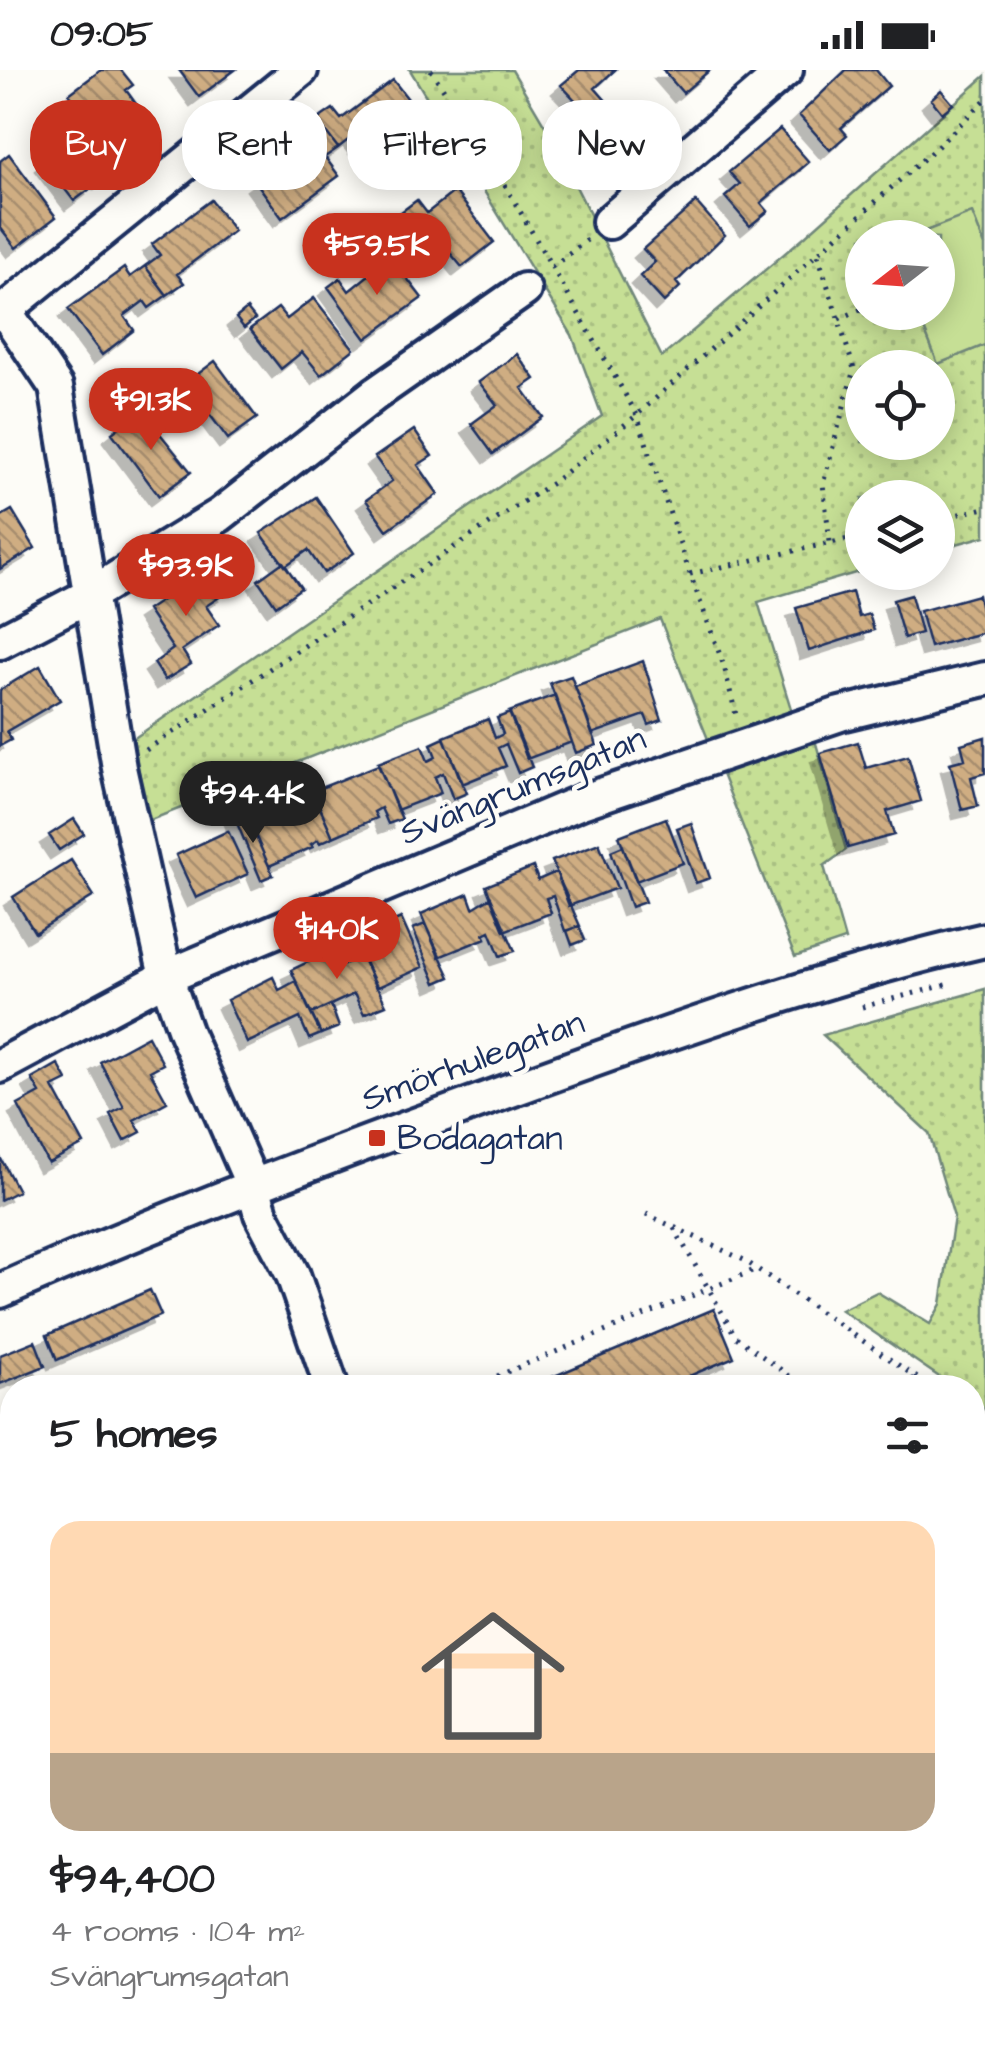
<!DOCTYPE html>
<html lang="en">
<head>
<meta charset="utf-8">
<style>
  body { margin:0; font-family:"Architects Daughter",sans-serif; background:#f2f2f2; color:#202124; height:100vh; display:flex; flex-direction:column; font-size:38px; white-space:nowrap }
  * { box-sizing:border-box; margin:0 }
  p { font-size:32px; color:#757577 }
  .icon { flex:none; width:55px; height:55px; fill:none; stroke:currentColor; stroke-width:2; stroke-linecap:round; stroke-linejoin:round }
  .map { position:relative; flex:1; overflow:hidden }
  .side { position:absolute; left:0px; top:1305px; width:985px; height:670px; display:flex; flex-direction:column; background:#fff; border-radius:40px 40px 0 0; box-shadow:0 5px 25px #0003 }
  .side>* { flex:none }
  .top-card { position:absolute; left:30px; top:30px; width:925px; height:90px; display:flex; gap:20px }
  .needle { width:65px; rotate:253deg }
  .fabs { position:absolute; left:845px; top:150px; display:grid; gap:20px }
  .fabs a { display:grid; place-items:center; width:110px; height:110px; border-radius:50%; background:#fff; box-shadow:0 5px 25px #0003; font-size:50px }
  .price { position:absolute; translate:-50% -85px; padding:0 22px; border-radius:35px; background:#c8321e; color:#fff; font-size:32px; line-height:65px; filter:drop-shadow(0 2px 5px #0008) }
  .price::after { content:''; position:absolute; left:50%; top:60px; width:30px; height:22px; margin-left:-15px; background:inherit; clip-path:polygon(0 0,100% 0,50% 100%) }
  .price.active { background:#222; color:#fff }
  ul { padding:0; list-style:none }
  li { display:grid; align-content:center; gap:20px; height:530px; padding:0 50px }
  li+li { border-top:2px solid #e0e0e0 }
  li span { display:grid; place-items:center; height:310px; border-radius:30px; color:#555 }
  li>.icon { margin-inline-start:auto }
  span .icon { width:180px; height:180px; fill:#fffc; stroke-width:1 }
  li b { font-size:42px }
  h2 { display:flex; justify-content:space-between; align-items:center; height:120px; padding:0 50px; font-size:42px }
  .tag { padding:0 35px; border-radius:40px; background:#fff; box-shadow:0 5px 25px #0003; font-size:35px; line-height:90px }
  .tag.active { background:#c8321e; color:#fff }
  .status { display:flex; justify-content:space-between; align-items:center; height:70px; padding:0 50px; background:#fff; direction:ltr }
  .status svg { height:28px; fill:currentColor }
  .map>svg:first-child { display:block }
  .grass { fill:url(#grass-dots); stroke:#70877a; stroke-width:2.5; fill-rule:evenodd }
  .garden { fill:#c6df95; stroke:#70877a; stroke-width:2.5 }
  .building { fill:url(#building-back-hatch); stroke:#1b2f5e; stroke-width:2.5; filter:url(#shadow) }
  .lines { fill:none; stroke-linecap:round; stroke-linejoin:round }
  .minor-casing { stroke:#1b2f5e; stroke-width:40 }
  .path { stroke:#1b2f5e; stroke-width:5; stroke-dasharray:2.5 8; stroke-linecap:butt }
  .minor { stroke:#fdfcf7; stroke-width:32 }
  .poi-dot { fill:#c8321e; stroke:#fdfcf7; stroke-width:4 }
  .labels { text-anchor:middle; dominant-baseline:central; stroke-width:9; stroke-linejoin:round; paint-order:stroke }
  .street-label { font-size:35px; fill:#1b2f5e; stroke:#fdfcf7 }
  .poi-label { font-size:35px; fill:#1b2f5e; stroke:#fdfcf7; text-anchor:start }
</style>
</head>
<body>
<div class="status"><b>09:05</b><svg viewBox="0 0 49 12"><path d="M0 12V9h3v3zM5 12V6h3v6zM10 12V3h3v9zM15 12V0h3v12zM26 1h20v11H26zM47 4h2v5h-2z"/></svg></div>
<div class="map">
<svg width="985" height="1975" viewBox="0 0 985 1975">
  <defs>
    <pattern id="grass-dots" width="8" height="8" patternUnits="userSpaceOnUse" patternTransform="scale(2.5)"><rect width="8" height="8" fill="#c6df95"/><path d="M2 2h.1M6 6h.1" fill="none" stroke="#aac083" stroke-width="1.8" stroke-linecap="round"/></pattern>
    <pattern id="building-back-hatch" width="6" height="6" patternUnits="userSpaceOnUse" patternTransform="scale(2.5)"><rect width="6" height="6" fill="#cfad82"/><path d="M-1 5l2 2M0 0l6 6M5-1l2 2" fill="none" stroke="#a78d6e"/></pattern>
    <filter id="shadow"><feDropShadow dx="-9" dy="9" stdDeviation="0" flood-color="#0004"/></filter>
  </defs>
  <rect width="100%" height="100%" fill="#fdfcf7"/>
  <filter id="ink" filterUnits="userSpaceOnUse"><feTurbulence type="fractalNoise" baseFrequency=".01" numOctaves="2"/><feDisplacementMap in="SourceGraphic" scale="20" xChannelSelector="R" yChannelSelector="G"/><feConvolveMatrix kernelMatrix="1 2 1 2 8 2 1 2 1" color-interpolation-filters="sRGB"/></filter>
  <g filter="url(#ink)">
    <!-- grass -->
    <path class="grass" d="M410 0H512L547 59 662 287 804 167 985 6V176L972 144 910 167 862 168V242L918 243 938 293 985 275V466L938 479V428H862V501L758 532 792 642 810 652 846 780 824 796 845 870 795 887 660 549 148 751 133 669 602 346 572 265ZM862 298H938V372H862Z
      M985 919V1340L973 1331 972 1318 954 1317 841 1240 877 1222 930 1254 941 1234 954 1147 929 1063 823 965Z"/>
    <!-- garden -->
    <path class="garden" d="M972 143 985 176V275L938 294 918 243 938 242V168L910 167Z"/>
    <!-- building -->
    <path class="building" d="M101 0H121L133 15 126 20 152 56 123 77 96 42 87 49 69 24Z
      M179 0H235L199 27Z
      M579 0H615L595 18 635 64 605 90 562 41 575 30 561 15Z
      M663 0H710L683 23Z
      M846 0H876L889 16 841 58 847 65 830 80 799 45Z
      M393 10 419 43 365 84 352 67 338 78 317 50 333 39 341 49Z
      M941 20 953 34 942 43 931 29Z
      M317 50 338 78 325 87 339 106 282 148 256 112 309 73 301 62Z
      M780 59 809 92 761 133 768 141 750 156 725 127 740 114 729 102Z
      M98 75 117 100 103 111 83 86Z
      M65 76 94 116 74 131 44 92Z
      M9 84 56 147 16 178 0 157V91Z
      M455 121 494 172 462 197 441 172 418 189 389 151 417 130 427 143Z
      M211 130 234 161 177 204 184 213 167 225 145 196 160 185 152 174Z
      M696 132 725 165 676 212 680 217 664 232 640 206 655 192 643 179Z
      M391 187 422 228 366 269 328 217 340 208 349 221Z
      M145 196 167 225 149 238 144 231 124 246 134 260 102 285 68 239 124 198 130 207Z
      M314 228 354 279 321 305 302 282 281 299 250 259 278 238 287 249Z
      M247 239 255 249 244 258 236 248Z
      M517 284 535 309 522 318 543 347 493 384 471 354 497 335 479 312Z
      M215 291 257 348 228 369 186 313Z
      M141 340 191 402 159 426 112 363Z
      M414 360 432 386 418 395 438 424 387 460 366 430 392 411 375 387Z
      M316 427 354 483 324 503 308 480 285 496 261 463Z
      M12 440 35 478 0 499V447Z
      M283 492 301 518 276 536 258 510Z
      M211 498 227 522 206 536 219 555 182 580 191 594 165 610 154 593 173 579 147 540Z
      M852 522 859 547 869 544 874 560 809 581 796 538Z
      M911 525 921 563 904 568 893 530Z
      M978 525 985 562 930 577 920 541Z
      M643 591 662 650 649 655 645 645 592 664 575 616Z
      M40 596 60 630 7 661 11 670 0 676V620Z
      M571 606 597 675 576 683 550 613Z
      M555 625 572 672 527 689 509 642Z
      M510 643 532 697 518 703 506 674 498 678 506 696 462 714 444 667 488 649 495 668 503 664 497 648Z
      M985 667V703L971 707 978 736 962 740 950 693 965 689 961 674Z
      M444 668 467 723 453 729 443 703 435 707 441 723 397 740 378 693 422 676 428 691 436 687 431 674Z
      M858 672 866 698 908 686 921 731 887 741 894 765 848 778 820 683Z
      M378 695 402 749 388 754 381 738 374 742 377 748 333 767 313 721Z
      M313 722 333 767 320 773 318 770 311 774 313 777 269 796 248 749 291 730 293 734Z
      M245 742 273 805 261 810 234 746Z
      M666 748 683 793 636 811 619 766Z
      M74 749 84 764 59 780 49 765Z
      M691 753 710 808 696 813 677 758Z
      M228 761 248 804 196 828 176 785Z
      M599 773 617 818 569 836 552 791Z
      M623 776 645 832 631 837 611 781Z
      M71 790 94 826 35 863 13 827Z
      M533 797 538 810 556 802 580 856 565 861 553 826 546 828 551 843 504 861 486 816Z
      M468 824 473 838 491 827 515 881 500 886 490 861 484 864 486 868 439 887 421 844Z
      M401 848 423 897 376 918 354 869Z
      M425 854 450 907 436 913 413 859Z
      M579 856 585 870 572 875 567 861Z
      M337 878 344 894 351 891 349 887 360 882 386 935 364 944 354 924 311 944 291 900Z
      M273 907 279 920 296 911 321 964 309 969 300 948 247 973 227 930Z
      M331 935 339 957 321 964 311 944Z
      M148 966 163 994 150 1001 167 1032 134 1050 141 1062 124 1071 110 1044 124 1037 100 992Z
      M58 994 67 1010 53 1017 84 1074 48 1093 18 1035 40 1023 32 1009Z
      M0 1087 18 1121 0 1130Z
      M150 1220 161 1245 57 1290 47 1265Z
      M714 1239 734 1287 661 1318H526Z
      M35 1271 45 1296 0 1314V1285Z
      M972 1508 985 1539V1544L972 1549Z
      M12 1529V1585L0 1590V1535Z
      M985 1667V1722L972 1727V1672Z
      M985 1847V1902L972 1907V1852Z
      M318 1962H404L373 1975H323Z
      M703 1962H725L730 1975H673Z"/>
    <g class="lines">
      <defs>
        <path id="minor" d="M609 152 786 0
          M5 241 56 317 119 698 166 907 185 961 253 1116 261 1144 293 1205 332 1318
          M0 244 301 0
          M0 572 88 526 220 445 375 324 524 220
          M0 996 166 907 581 732 840 644 985 609
          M0 1221C167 1147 337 1083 508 1021 664 964 823 907 985 870"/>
      </defs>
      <!-- minor casing -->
      <use href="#minor" class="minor-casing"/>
      <!-- path -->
      <path class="path" d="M431 0 494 96 637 345 690 504 724 596 737 649
        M818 185 854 299 823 414 830 472
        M552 197 587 170
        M839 249 862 239
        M938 449 985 438
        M690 504 862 466
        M146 680 552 413 637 345 939 75 985 30
        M862 937 953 913
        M646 1144 744 1190 932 1318
        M674 1158 736 1267 806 1318
        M468 1318 757 1199
        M893 1318 918 1307
        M972 1349 985 1359
        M972 1472 985 1467
        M972 1498 985 1520
        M0 1509 12 1504
        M972 1650 985 1644
        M0 1693 12 1687
        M0 1770 12 1779
        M972 1826 985 1821
        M245 1962 253 1975
        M774 1962 779 1975
        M614 1975 644 1962"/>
      <!-- minor -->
      <use href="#minor" class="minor"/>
    </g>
  </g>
  <!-- markers -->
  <rect class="poi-dot" x="367" y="1058" width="20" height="20" rx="5"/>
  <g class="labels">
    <!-- street labels -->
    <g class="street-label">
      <text transform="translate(523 716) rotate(-22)">Svängrumsgatan</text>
      <text transform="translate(473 991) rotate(-20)">Smörhulegatan</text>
    </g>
    <!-- poi labels -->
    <g class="poi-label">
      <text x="397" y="1068">Bodagatan</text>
    </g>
  </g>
</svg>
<div class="fabs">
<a><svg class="needle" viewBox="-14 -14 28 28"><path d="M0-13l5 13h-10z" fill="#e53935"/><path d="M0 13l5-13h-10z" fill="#757577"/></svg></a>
<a><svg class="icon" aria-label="locate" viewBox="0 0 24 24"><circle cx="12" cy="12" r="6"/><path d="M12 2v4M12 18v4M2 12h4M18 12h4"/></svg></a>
<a><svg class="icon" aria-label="layers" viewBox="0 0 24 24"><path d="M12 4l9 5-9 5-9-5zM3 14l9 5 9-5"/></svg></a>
</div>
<b class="price" style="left:377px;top:228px">$59.5K</b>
<b class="price" style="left:151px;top:383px">$91.3K</b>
<b class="price" style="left:186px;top:549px">$93.9K</b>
<b class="price active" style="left:253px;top:776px">$94.4K</b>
<b class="price" style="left:337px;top:912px">$140K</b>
<div class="top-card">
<a class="tag active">Buy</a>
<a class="tag">Rent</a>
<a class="tag">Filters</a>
<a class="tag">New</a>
</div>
<section class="side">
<h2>5 homes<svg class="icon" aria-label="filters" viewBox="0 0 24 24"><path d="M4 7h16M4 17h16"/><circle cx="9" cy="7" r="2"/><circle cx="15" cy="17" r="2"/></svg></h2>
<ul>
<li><span style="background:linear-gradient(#ffd9b3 75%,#b9a48a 0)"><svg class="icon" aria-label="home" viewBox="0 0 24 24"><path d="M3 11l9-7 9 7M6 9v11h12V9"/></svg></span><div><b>$94,400</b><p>4 rooms · 104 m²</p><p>Svängrumsgatan</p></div></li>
</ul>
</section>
</div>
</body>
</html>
